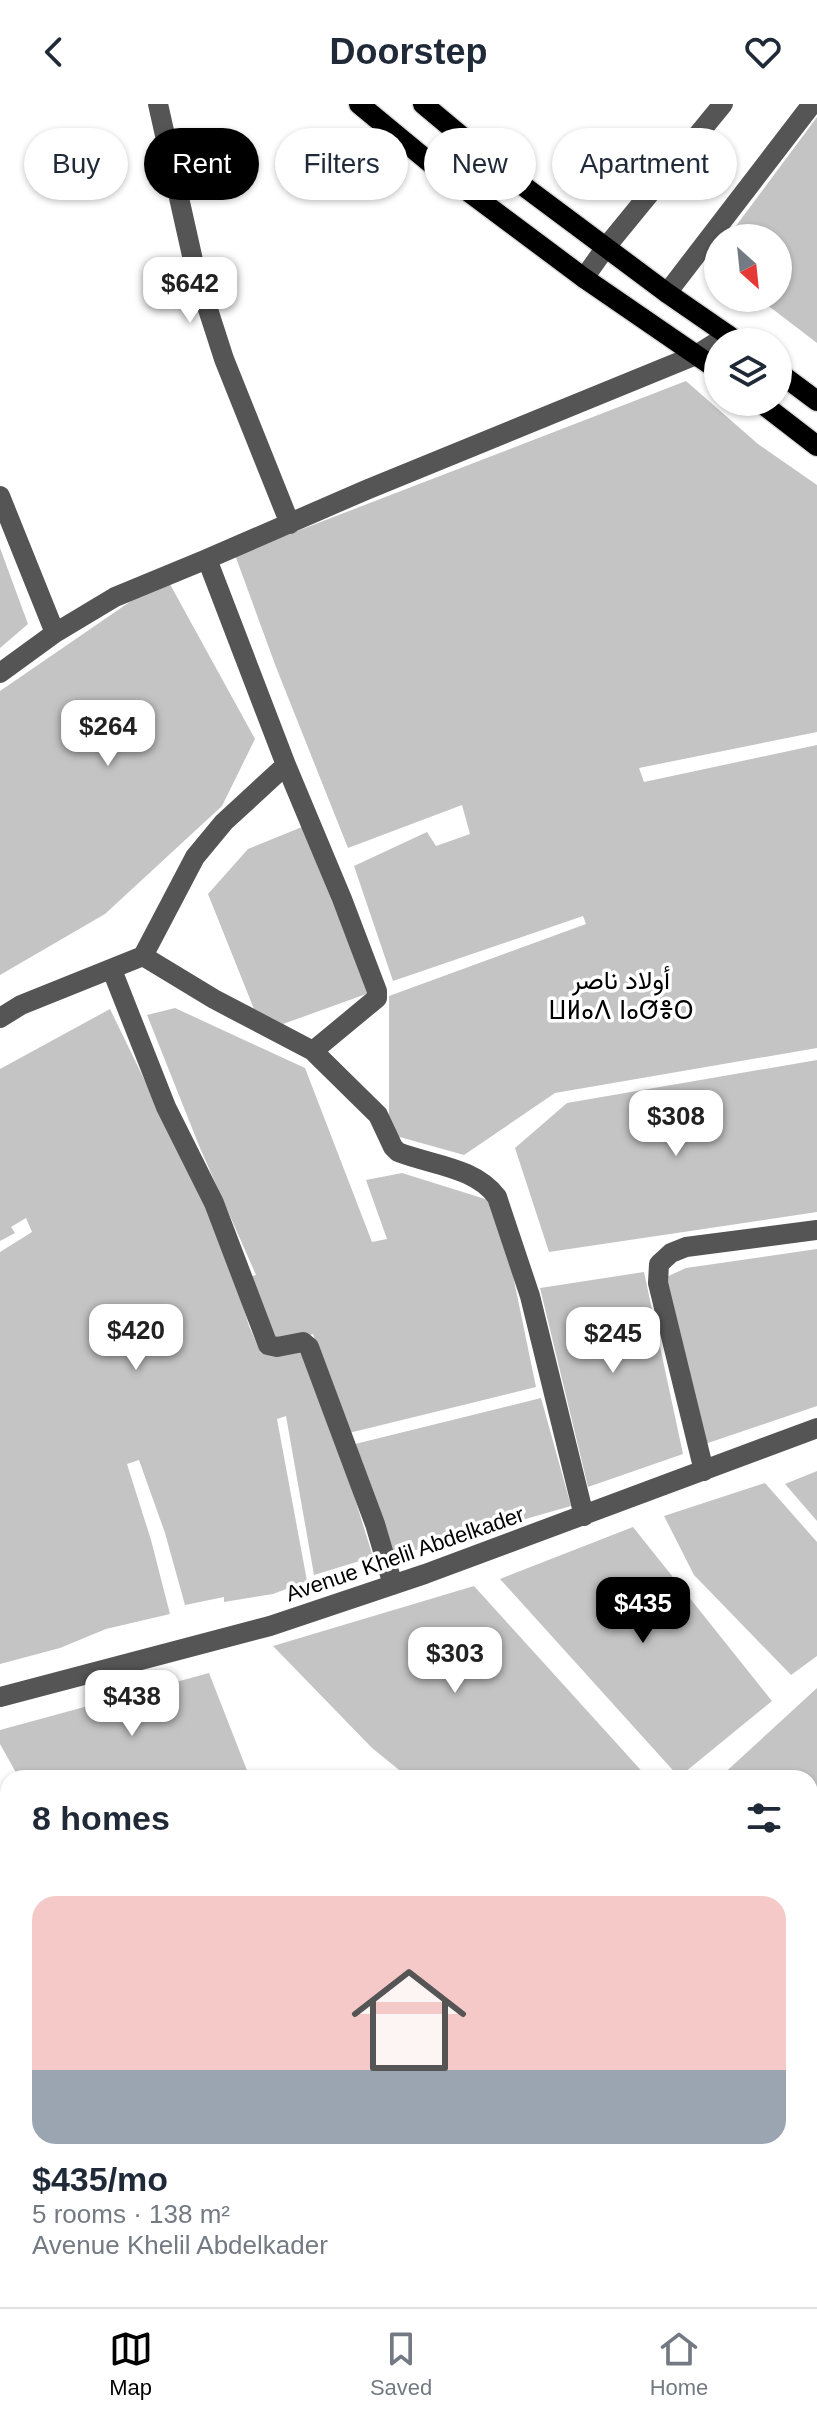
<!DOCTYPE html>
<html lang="en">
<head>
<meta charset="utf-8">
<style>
  body { margin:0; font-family:Helvetica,Vazirmatn,"Noto Sans Tifinagh",sans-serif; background:#f2f2f3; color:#1f2937; height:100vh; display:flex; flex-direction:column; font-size:30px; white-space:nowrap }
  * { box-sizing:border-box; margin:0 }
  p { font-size:26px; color:#747a83 }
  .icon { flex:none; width:44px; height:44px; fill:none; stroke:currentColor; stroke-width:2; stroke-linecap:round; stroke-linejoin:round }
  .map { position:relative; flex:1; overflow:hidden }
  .panel { position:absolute; left:0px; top:1666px; width:818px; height:538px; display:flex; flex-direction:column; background:#fff; border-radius:24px 24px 0 0; box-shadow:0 2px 6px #0004 }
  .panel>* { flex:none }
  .banner { position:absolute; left:24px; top:24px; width:770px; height:72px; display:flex; gap:16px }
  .needle { width:52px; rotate:153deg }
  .controls { position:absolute; left:704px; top:120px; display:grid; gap:16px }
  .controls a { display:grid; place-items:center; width:88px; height:88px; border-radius:50%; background:#fff; box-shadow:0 2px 6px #0004; font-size:40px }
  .price { position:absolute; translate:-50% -68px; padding:0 18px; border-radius:16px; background:#fff; color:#222; font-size:26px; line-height:52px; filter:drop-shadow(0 2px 4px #0008) }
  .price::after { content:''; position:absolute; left:50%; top:48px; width:24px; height:18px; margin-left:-12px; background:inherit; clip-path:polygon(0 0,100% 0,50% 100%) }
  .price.current { background:#000; color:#fff }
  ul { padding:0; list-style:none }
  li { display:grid; align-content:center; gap:16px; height:424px; padding:0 32px }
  li span { display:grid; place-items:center; height:248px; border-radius:24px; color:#555 }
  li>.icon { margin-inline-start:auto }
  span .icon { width:144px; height:144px; fill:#fffc; stroke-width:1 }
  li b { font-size:34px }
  h2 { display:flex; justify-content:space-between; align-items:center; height:96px; padding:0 32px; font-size:34px }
  .tag { padding:0 28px; border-radius:36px; background:#fff; box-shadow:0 2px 6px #0004; font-size:28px; line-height:72px }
  .tag.current { background:#000; color:#fff }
  header { display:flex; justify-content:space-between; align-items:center; height:104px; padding:0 32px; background:#fff; font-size:36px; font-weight:600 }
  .menu { display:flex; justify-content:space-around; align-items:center; height:112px; border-top:2px solid #e0e1e3; background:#fff; font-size:22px; color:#747a83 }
  .menu a { display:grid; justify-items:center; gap:4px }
  .menu .current { color:#000 }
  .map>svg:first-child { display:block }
  .building { fill:#c4c4c4 }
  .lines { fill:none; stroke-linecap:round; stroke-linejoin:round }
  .major-casing { stroke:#dbdbdb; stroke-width:23 }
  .minor { stroke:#555; stroke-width:20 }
  .major { stroke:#000; stroke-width:20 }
  .labels { text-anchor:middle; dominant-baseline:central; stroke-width:7; stroke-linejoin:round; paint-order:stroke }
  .street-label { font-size:22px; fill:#000; stroke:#fff }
  .quarter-label { font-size:26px; fill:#000; stroke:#fff }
</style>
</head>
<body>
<header><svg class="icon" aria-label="back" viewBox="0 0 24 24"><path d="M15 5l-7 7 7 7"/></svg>Doorstep<svg class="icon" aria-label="heart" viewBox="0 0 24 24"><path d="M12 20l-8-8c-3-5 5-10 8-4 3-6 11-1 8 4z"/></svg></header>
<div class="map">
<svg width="817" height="2203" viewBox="0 0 817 2203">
  <rect width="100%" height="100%" fill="#fff"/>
  <!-- building -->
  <path class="building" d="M817 13V239L758 194H778V134H727Z
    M686 277 758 340 817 381V628L639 664 644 678 817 641V944L555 989 464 1051 389 1030V892L586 820 583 812 393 877 354 762 427 728 436 742 470 730 462 701 348 744 276 563 235 451Z
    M0 444 28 520 0 544Z
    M166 473 255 635 222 702 105 810 0 871V587Z
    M302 723 369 889 283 920 254 905 208 790 248 745Z
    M175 904 305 964 372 1138 387 1135 366 1076 402 1069 498 1099 536 1283 349 1329 313 1230 275 1241 245 1174 256 1171 200 1044 147 911Z
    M110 905 226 1144 249 1222 261 1249 301 1243 333 1324 373 1453 314 1471 286 1312 277 1315 307 1477 273 1490 224 1498V1493L185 1501 165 1429 139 1356 127 1360 151 1436 170 1510 106 1525 60 1544 0 1560V1148L32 1128 26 1114 11 1123 15 1129 0 1137V965Z
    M817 956V1108L549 1148 515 1044 567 999Z
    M817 1145V1302L705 1340 662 1175 686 1164Z
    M644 1168 683 1350 588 1383 540 1184Z
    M541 1294 571 1402 395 1452 355 1340Z
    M817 1367V1417L785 1380Z
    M765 1379 817 1438V1552L791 1571 694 1471 664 1412Z
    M633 1423 772 1597 679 1673 500 1475Z
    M474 1482 648 1674H409L372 1644 273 1542Z
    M209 1569 248 1669 237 1674H19L0 1640V1626Z
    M817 1584V1723L810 1732V1674H719Z
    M0 1692 8 1705V1797L0 1801Z
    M8 1828V1976L0 1967V1832Z"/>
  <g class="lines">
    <defs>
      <path id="major" d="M359 0 434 62 584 174 718 266
        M423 0 502 66 667 189 738 238
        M778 268 817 297
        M760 298 817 342"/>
    </defs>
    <!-- major casing -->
    <use href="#major" class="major-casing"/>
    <!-- minor -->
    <path class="minor" d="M158 0 195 165 224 255 290 420
      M584 174 606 143 723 0
      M667 189 812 0
      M0 392 55 529
      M0 569 55 529 115 493 207 455
      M286 661 342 795 377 887V894L371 899 313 947
      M143 852 214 895 313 947 378 1011 393 1043 398 1048C431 1061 475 1063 497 1093L530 1192 584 1412
      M112 866 166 1003 214 1099 268 1241 277 1243 303 1238 309 1243 375 1420 393 1481
      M0 914 21 901 143 852 195 753 224 718 286 661 207 455 366 386 696 251 728 231
      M704 1367 658 1179 659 1160 671 1149 686 1143 817 1126
      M0 1593 270 1522 425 1470 817 1324"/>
    <!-- major -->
    <use href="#major" class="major"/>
  </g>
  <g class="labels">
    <!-- street labels -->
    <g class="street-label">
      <text transform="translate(405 1450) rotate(-19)">Avenue Khelil Abdelkader</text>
    </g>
    <!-- quarter labels -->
    <g class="quarter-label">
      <text x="621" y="876">أولاد ناصر<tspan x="621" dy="30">ⵡⵍⴰⴷ ⵏⴰⵚⴻⵔ</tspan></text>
    </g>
  </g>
</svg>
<div class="controls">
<a><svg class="needle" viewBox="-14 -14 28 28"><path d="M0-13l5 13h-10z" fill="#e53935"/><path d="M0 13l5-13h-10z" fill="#747a83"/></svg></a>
<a><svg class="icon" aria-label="layers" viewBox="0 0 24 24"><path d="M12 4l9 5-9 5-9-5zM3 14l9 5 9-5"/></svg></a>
</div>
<b class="price" style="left:190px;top:221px">$642</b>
<b class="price" style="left:108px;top:664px">$264</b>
<b class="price" style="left:676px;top:1054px">$308</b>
<b class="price" style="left:136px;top:1268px">$420</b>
<b class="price" style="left:613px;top:1271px">$245</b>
<b class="price current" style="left:643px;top:1541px">$435</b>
<b class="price" style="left:455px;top:1591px">$303</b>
<b class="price" style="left:132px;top:1634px">$438</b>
<div class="banner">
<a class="tag">Buy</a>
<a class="tag current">Rent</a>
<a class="tag">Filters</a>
<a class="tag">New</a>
<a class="tag">Apartment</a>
</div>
<section class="panel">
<h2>8 homes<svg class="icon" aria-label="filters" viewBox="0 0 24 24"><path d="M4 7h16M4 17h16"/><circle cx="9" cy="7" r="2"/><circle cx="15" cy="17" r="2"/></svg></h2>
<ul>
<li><span style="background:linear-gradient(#f6c9c9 70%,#9aa5b1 0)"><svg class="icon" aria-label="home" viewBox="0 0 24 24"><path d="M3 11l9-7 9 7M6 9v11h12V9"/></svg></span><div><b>$435/mo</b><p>5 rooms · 138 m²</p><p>Avenue Khelil Abdelkader</p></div></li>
</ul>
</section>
</div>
<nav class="menu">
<a class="current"><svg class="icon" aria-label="map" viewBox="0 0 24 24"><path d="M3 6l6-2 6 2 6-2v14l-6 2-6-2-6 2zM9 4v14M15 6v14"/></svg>Map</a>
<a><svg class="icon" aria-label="saved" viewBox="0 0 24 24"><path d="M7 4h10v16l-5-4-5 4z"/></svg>Saved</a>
<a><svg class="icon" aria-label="home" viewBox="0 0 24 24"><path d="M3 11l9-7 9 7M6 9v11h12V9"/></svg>Home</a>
</nav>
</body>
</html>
